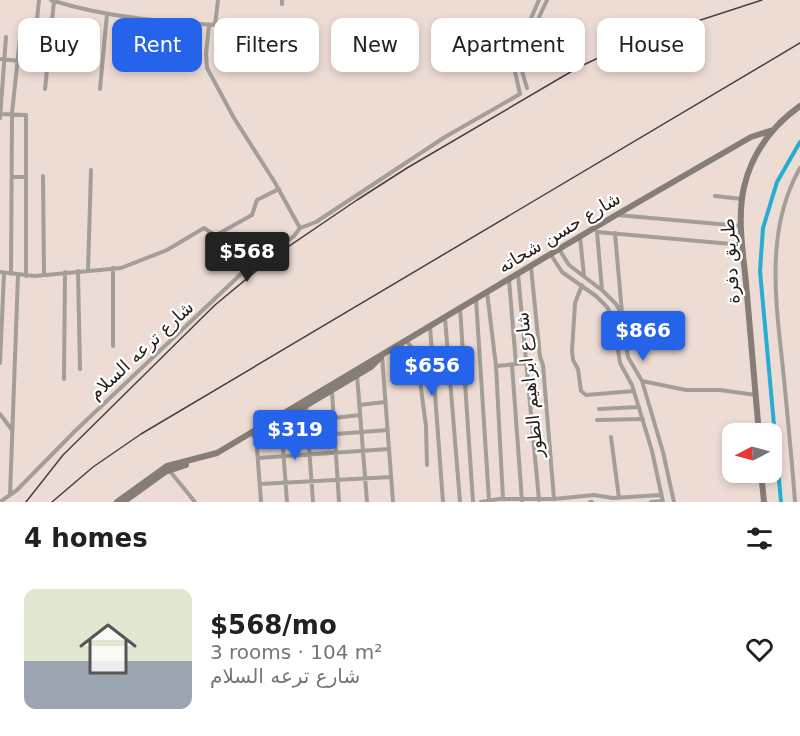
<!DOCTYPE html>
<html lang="en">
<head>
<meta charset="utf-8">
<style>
  body { margin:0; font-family:"DejaVu Sans","Noto Sans Arabic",sans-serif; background:#f6f6f6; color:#202124; height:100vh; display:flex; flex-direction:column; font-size:22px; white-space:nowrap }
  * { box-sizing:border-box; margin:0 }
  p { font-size:20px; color:#757577 }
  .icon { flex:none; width:33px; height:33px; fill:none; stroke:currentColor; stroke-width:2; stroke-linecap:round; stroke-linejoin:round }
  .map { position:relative; height:502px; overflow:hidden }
  .details { display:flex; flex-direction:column; background:#fff; flex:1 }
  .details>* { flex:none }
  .guide { position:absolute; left:18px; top:18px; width:765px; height:54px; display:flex; gap:12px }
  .needle { width:39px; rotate:264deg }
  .fabs { position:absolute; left:722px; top:423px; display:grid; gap:12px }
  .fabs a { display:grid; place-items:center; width:60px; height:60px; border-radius:12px; background:#fff; box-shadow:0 3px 9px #0003; font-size:30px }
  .price { position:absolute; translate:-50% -51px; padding:0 14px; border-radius:6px; background:#2563eb; color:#fff; font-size:20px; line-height:39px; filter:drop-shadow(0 2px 3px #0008) }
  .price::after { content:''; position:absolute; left:50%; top:36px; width:18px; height:14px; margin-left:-9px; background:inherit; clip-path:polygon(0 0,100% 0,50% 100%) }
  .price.active { background:#222; color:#fff }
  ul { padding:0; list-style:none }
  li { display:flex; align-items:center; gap:18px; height:150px; padding:0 24px }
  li+li { border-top:2px solid #e0e0e0 }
  li span { display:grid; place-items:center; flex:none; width:168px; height:120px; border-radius:12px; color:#555 }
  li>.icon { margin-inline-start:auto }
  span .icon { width:72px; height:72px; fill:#fffc; stroke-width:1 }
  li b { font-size:26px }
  h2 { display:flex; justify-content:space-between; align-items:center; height:72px; padding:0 24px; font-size:26px }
  .tag { padding:0 21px; border-radius:12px; background:#fff; box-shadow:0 3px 9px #0003; font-size:21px; line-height:54px }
  .tag.active { background:#2563eb; color:#fff }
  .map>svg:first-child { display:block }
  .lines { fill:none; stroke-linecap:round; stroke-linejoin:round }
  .canal { stroke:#27acd3; stroke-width:4 }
  .minor { stroke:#a39e98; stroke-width:4 }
  .secondary { stroke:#857e76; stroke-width:6 }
  .rail { stroke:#48403d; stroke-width:1.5 }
  .labels { text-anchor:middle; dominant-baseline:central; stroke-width:4.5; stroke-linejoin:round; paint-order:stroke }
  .street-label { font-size:18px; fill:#241e1b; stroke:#fff }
</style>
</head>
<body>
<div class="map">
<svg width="800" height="502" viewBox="0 0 800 502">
  <rect width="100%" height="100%" fill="#eddcd4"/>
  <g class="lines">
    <!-- canal -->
    <path class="canal" d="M781 502 760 271 763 228 777 182 800 142"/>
    <!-- minor -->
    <path class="minor" d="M51 0C126 24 206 23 284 30
      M282 4V0
      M209 25 206 54 207 68 234 118 274 181 300 228
      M215 25 218 0
      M141 53 145 19
      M122 56 126 17
      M0 59 29 62 33 59 39 0
      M233 64 236 26
      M527 88 519 61 547 0
      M45 89 54 1
      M100 89 107 14
      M0 114 26 115V276
      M0 118 6 37
      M43 176 44 275
      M13 177H26
      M715 196 742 199
      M617 215 741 226
      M597 232 743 245
      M597 232 602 290
      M615 233 622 313
      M580 237 584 276
      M559 249 569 265 603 291 616 304 621 313 628 357 642 381 663 452 674 502
      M551 255 562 272 596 296 607 307 613 317 620 363 632 385 652 451 663 502
      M531 267 540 357 543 365 554 499
      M113 268V346
      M88 270 91 170
      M78 271 80 369
      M0 272 35 276 121 268 167 250 204 228 215 235 218 234 252 215 257 200 279 189
      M11 274 12 113 20 38
      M518 274 539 500
      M509 280 516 364
      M582 285 575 303 572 351 573 360 578 369 581 391 586 395 634 391
      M487 292 496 366 503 499
      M476 299 489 500
      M460 308 473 502
      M445 318 460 502
      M430 326 443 502
      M406 340 416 353 418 366 426 426 427 465
      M382 356 393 502
      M0 363 4 273
      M512 365 522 501
      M496 366 527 363
      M357 375 367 502
      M64 379 65 272
      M642 381 686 390H720L756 395
      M332 391 339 502
      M359 405 385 402
      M306 406 313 502
      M599 409 639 407
      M0 414 12 430
      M334 418 360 415
      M597 420 643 419
      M281 421 287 502
      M256 435 261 502
      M611 437 619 498
      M282 438 388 430
      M258 458 389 449
      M169 470 195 502
      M260 484 391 477
      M10 495 18 275
      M0 502 17 490 75 431 242 273 294 236 300 228 316 222 445 137 520 94 513 63 514 57 539 0
      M481 502 499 499H554L594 495 613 498 661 495
      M590 502H592
      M651 502 662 501
      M795 502C792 461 788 420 784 379 777 308 763 233 800 168"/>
    <!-- secondary -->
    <path class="secondary" d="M759 434C755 383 750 333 746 283 743 252 737 218 744 187 752 153 772 126 800 106
      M255 436 371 367 381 357
      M761 472 764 502
      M125 501 165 472 186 465
      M117 502 167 466 217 453 616 215 751 137 773 130"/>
    <!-- rail -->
    <path class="rail" d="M26 502 63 455 215 305 273 257 357 200 407 168 579 67 630 43 762 0
      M52 502 93 467 141 434 800 43"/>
  </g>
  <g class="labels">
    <!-- street labels -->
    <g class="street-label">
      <text transform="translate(559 232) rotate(-31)">شارع حسن شحاته</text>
      <text transform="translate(730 261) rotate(-94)">طريق دفرة</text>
      <text transform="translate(141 350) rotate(-43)">شارع ترعه السلام</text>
      <text transform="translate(529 385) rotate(-96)">شارع ابراهيم الطور</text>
    </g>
  </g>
</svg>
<div class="fabs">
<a><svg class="needle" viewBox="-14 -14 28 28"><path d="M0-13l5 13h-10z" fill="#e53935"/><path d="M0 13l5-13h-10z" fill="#757577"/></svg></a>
</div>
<b class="price active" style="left:247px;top:283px">$568</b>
<b class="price" style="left:643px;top:362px">$866</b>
<b class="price" style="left:432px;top:397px">$656</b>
<b class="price" style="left:295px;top:461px">$319</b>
<div class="guide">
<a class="tag">Buy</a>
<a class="tag active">Rent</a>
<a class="tag">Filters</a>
<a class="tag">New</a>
<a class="tag">Apartment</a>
<a class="tag">House</a>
</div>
</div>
<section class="details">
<h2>4 homes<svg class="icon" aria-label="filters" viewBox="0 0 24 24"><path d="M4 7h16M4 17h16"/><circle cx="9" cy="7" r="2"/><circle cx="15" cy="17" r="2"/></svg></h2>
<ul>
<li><span style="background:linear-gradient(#dfe7d0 60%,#9aa5b1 0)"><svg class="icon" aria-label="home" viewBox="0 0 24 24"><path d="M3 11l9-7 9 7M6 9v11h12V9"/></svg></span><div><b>$568/mo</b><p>3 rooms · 104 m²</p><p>شارع ترعه السلام</p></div><svg class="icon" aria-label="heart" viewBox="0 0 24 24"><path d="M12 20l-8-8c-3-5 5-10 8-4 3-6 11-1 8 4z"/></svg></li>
</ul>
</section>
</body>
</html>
